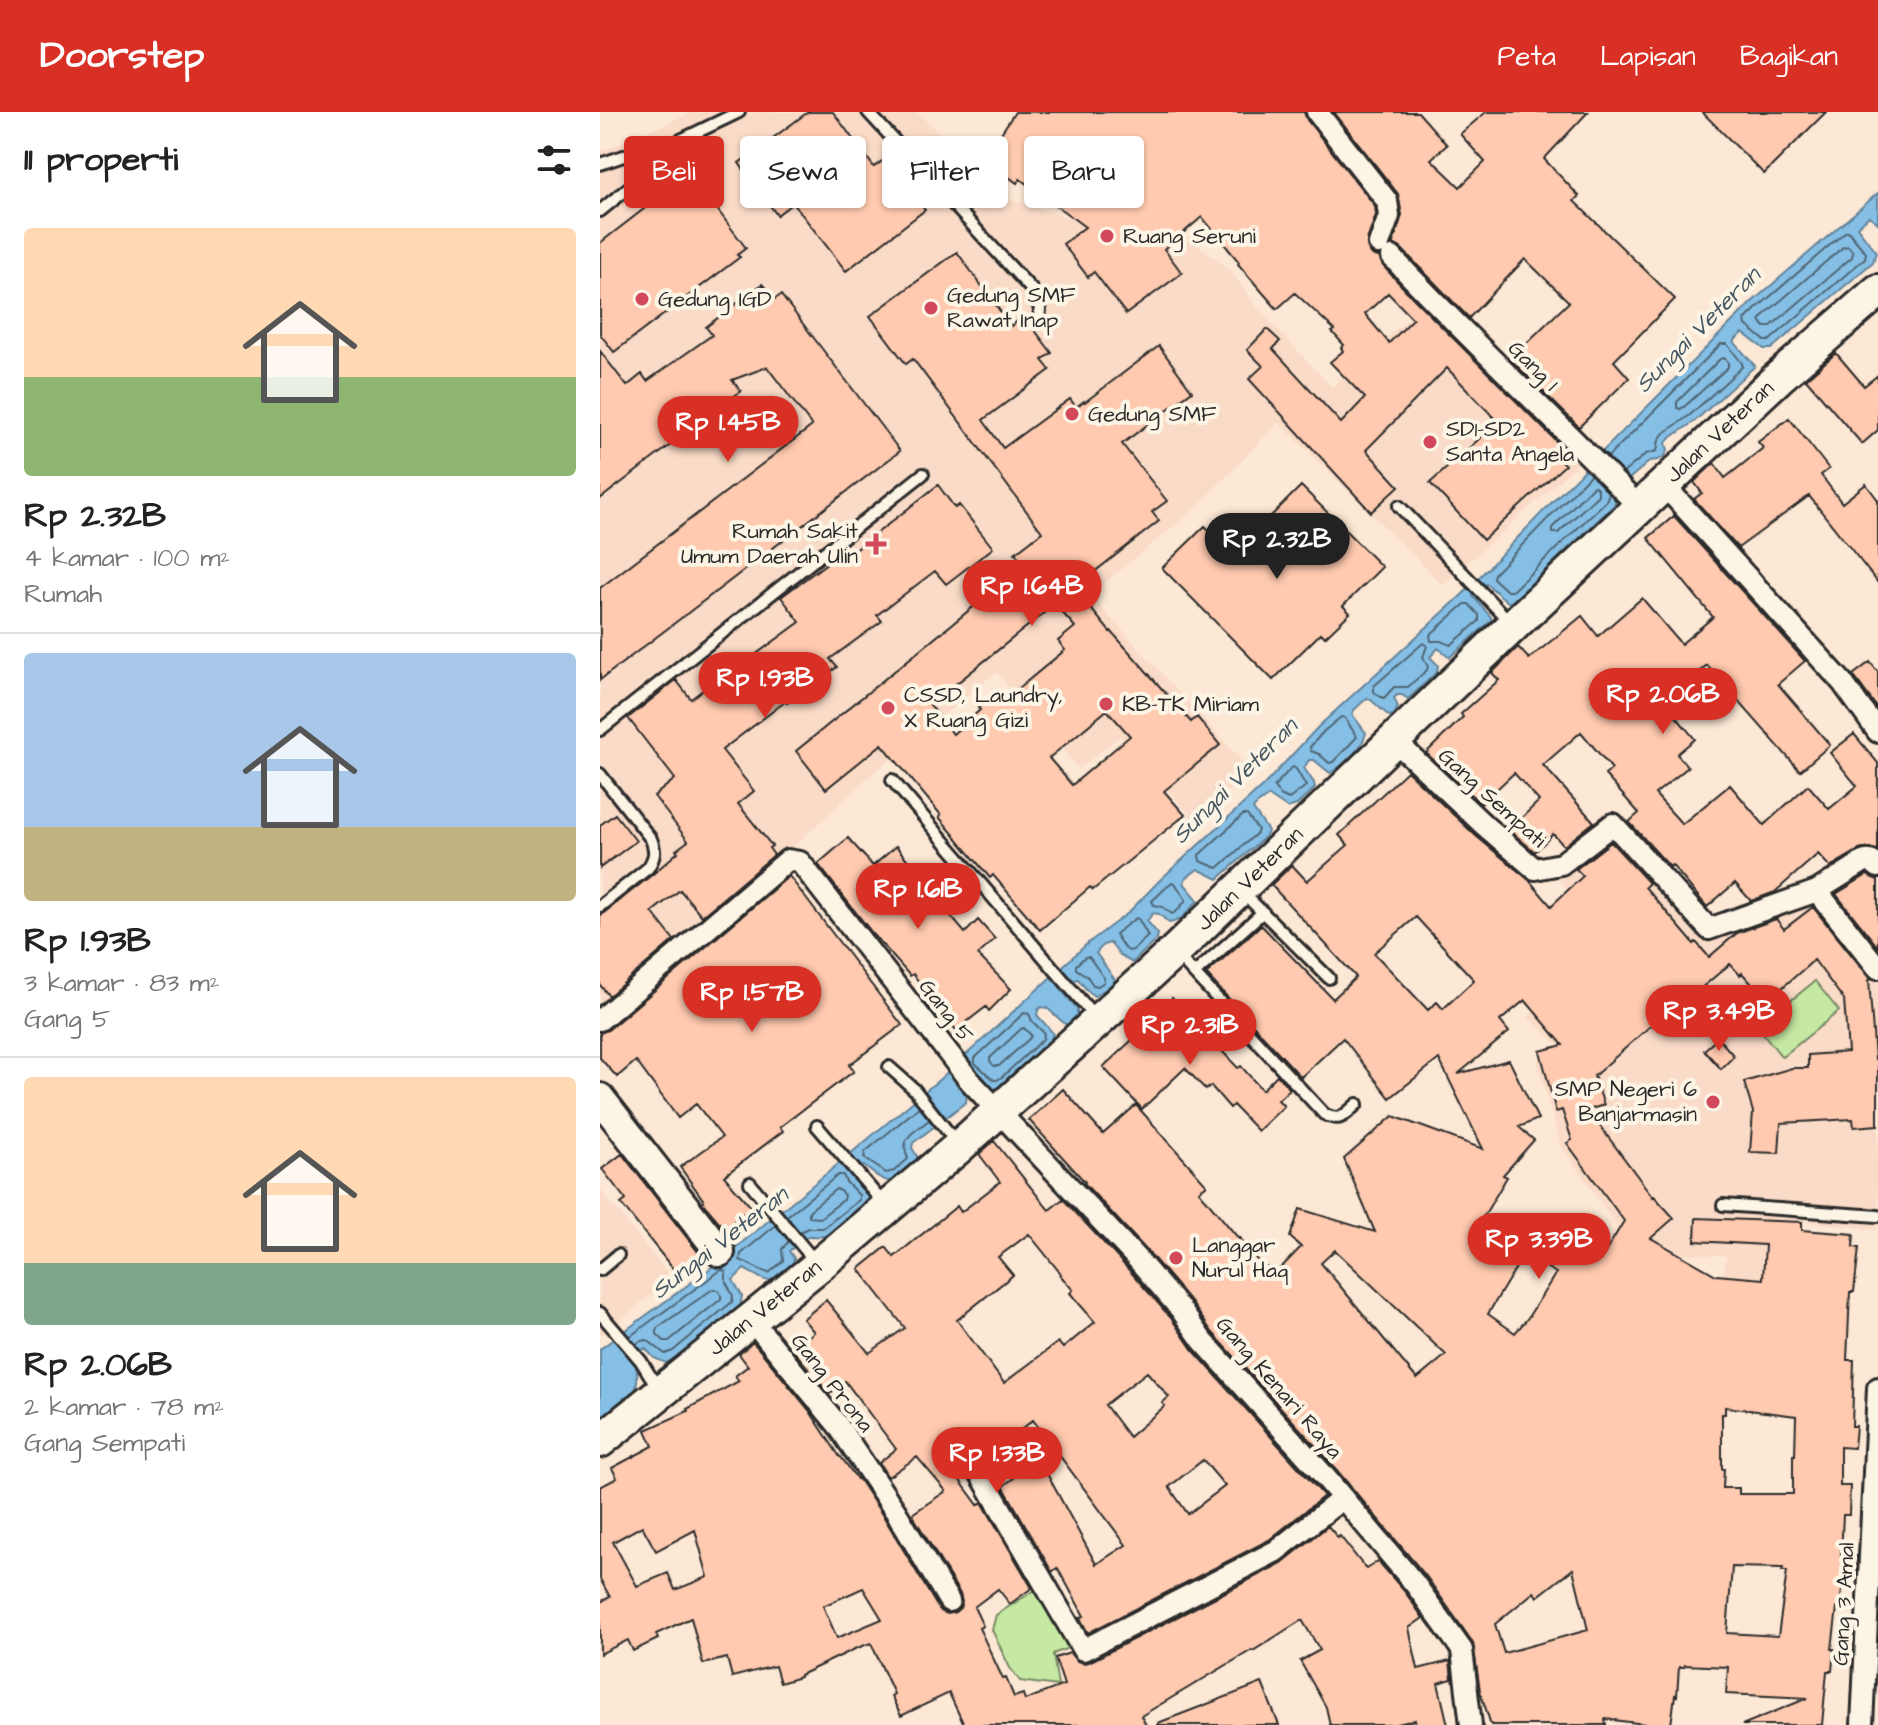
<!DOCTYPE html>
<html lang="id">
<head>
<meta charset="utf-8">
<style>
  body { margin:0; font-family:"Architects Daughter",sans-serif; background:#f2f2f2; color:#222; height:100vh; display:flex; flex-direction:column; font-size:30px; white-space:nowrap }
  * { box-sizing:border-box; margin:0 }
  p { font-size:26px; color:#767676 }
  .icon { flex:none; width:44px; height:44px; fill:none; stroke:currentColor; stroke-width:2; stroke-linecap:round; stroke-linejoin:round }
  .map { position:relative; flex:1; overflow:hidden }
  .drawer { display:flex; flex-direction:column; background:#fff; width:600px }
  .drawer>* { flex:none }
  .hud { position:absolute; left:24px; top:24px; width:760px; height:72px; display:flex; gap:16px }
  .price { position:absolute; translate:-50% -68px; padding:0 18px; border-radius:28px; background:#d93025; color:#fff; font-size:26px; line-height:52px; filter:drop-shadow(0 2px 4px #0008) }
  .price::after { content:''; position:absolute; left:50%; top:48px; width:24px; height:18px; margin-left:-12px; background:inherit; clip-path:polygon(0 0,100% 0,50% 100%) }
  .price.selected { background:#222; color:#fff }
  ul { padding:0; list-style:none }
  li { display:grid; align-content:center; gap:16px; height:424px; padding:0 24px }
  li+li { border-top:2px solid #e0e0e0 }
  li span { display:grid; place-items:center; height:248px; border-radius:8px; color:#555 }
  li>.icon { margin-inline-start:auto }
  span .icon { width:144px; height:144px; fill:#fffc; stroke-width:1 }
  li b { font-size:34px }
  h2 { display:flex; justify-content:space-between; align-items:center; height:96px; padding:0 24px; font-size:34px }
  .chip { padding:0 28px; border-radius:8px; background:#fff; box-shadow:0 2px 6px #0004; font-size:28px; line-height:72px }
  .chip.selected { background:#d93025; color:#fff }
  header { display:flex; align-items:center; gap:48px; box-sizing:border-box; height:112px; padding:0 40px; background:#d93025; color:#fff }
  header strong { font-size:38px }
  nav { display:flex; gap:44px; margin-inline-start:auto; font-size:28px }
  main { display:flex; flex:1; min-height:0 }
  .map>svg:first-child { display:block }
  .built { fill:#fadbc7 }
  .green { fill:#c5e9a2; stroke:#788a66; stroke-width:2 }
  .water { fill:#86bfe5; stroke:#62849b; stroke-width:2 }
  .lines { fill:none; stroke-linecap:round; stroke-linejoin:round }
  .shore { stroke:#4f6675; stroke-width:2 }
  .building { fill:#ffcaaf; stroke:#2b2b2b; stroke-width:2; fill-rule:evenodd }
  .service-casing { stroke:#2b2b2b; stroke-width:16 }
  .minor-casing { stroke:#2b2b2b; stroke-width:26 }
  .secondary-casing { stroke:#2b2b2b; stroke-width:34 }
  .primary-casing { stroke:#2b2b2b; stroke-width:38 }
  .service { stroke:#fcf5e5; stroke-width:10 }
  .minor { stroke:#fcf5e5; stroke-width:20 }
  .secondary { stroke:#fcf5e5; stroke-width:28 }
  .primary { stroke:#fcf5e5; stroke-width:32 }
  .poi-dot { fill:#d1495b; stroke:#fcf5e5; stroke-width:3 }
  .labels { text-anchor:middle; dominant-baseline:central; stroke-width:8; stroke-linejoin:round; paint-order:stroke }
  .poi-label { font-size:22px; fill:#2b2b2b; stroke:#fcf5e5; text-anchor:start }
  .street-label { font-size:22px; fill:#2b2b2b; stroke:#fcf5e5 }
  .water-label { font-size:24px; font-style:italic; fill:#465763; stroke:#fcf5e5 }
</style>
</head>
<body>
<header>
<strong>Doorstep</strong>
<nav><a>Peta</a><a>Lapisan</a><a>Bagikan</a></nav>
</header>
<main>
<section class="drawer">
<h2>11 properti<svg class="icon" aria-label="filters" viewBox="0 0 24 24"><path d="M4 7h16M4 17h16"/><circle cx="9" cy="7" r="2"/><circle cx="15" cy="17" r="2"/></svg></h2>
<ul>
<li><span style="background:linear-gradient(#ffd9b3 60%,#8fb573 0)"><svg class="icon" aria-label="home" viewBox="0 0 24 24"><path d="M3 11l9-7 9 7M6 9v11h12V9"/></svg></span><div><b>Rp 2.32B</b><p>4 kamar · 100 m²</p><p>Rumah</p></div></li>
<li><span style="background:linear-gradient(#a9c7e8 70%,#c2b280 0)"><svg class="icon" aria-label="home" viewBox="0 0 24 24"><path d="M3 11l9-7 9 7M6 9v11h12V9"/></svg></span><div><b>Rp 1.93B</b><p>3 kamar · 83 m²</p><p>Gang 5</p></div></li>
<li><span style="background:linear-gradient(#ffd9b3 75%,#7fa58c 0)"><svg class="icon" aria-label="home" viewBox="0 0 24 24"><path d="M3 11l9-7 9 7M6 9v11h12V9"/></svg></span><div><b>Rp 2.06B</b><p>2 kamar · 78 m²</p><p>Gang Sempati</p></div></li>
</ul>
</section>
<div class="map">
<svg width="1278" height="1613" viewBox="0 0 1278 1613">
  <rect width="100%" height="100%" fill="#fde8d5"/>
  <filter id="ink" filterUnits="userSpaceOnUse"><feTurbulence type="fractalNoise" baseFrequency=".0125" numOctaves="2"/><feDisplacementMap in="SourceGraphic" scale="16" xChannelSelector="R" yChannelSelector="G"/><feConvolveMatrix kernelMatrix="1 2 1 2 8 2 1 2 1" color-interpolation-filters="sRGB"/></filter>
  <g filter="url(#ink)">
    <!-- built -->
    <path class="built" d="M93 0H317L411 88 479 109 524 74 631 159 658 197 732 275 829 188 980 350 843 473 679 310 598 394 490 483 650 658 596 710 520 624 479 657 396 560 275 659 162 764 0 902V40Z
      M1013 717 1104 824 1222 788 1278 861V1118L1204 1109 1200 1209 1117 1212 1126 1144 1033 1137 960 1032 937 949 967 940 928 905 1017 828 955 764Z
      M0 1077 72 1167 0 1223Z"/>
    <!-- green -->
    <path class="green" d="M1215 869 1239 899 1182 945 1158 915Z
      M438 1476 476 1533 453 1542 458 1574 420 1569 410 1556 392 1518 396 1503Z"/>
    <!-- water -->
    <path class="water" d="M1278 81V111L1269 104 1257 115 1276 140 1273 150 1171 237H1164L1143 221 1135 228V231L1155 254 1095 309 1069 327 1066 331 1068 338 1065 344 1058 348 1050 349 1016 378 1018 381 1014 393 915 487 909 491 887 472 883 473 873 484 891 505V509L850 545 838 536 830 545 838 553 837 560 808 587 802 583H797L794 586 798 595 794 603 789 604 771 588 767 586 754 598 752 602 766 621C762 637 744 653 730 661L714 648H709L704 656 714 671 715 676 697 693 687 696 669 684 656 693 653 697 668 719 666 724 618 767 598 757 586 766 584 771 598 788C590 797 582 810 569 811L559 802 553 801 547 809 558 822 557 827 532 851 519 842 510 831 503 833 496 841 515 868 511 874 494 884 487 878 478 867 473 868 462 879 477 896V906L470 912H465L447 896 441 895 438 898 437 903 453 921 450 931 399 977 394 978 360 965 358 970 367 981 366 990 313 1031 312 1036 317 1044V1049C292 1072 292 1077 264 1054L254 1059 252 1064 270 1083C266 1095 239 1117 228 1123 221 1126 215 1124 208 1124L189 1139 194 1146 193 1151C168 1176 171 1171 144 1157L133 1168 142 1184 140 1195 77 1246 66 1251 54 1246 45 1236 33 1246C39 1258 39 1277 30 1289 25 1297 8 1307 0 1313V1237L107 1159 231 1058 341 966 488 831 528 801 560 768 663 674 719 614 862 483 957 385 1152 190Z"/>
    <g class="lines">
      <!-- shore -->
      <path class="shore" d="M1248 119 1266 141 1265 146 1169 229H1165L1146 213 1145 208 1157 196 1245 120Z
        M1248 134 1253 140 1252 145 1170 215H1165L1160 209 1164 203 1243 135Z
        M1124 246 1128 250V255L1084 295 1080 297 1077 296V290L1120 247Z
        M1008 345 1121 232H1127L1142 251V255L1090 303 1063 322 1059 328 1057 339 1046 342 1023 361
        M991 362 894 462 893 466 907 479H912L1006 389 1009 381
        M995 374 998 377V383L958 421H953V415L992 375Z
        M865 492H869L879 503V509L851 533 841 529H831L830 523Z
        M823 531 827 534 823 545 828 555 827 558 808 575H794L784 586 781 585 774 580V574Z
        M741 605 745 606 757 625 733 650 729 651 719 642 711 639 710 635 724 619Z
        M693 655 696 657 706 674 689 687 680 683 674 675 690 657Z
        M643 703H647L658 718 657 721 618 756 600 749 599 743Z
        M572 770 575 771 586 788 577 799 572 802 563 795 554 793 552 789Z
        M536 806 539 808 548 824 533 838 529 839 524 836 515 822Z
        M485 845H489L504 866V870L498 874 493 873 487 864 476 857V853Z
        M424 901 429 902 432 909 444 921 443 927 402 965 397 968H394L375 951V946Z
        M421 917 424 916 431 923 430 926 399 954H394L390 949V946Z
        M319 995 265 1040 264 1046 286 1061 294 1059 308 1047C299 1025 313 1021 329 1008
        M236 1077 239 1078 244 1083 243 1088 220 1106 209 1105V1099Z
        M187 1104 238 1063H243L246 1070 259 1083V1088L223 1116H208L200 1120
        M176 1113 141 1142 140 1148C149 1151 162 1160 169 1161L183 1149 182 1137 189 1129
        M113 1177 118 1178 121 1183V1187L69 1229H64L57 1222V1216Z
        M29 1225 121 1158 126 1159V1170L133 1184 132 1190 73 1239 65 1242 47 1228 41 1229 36 1232"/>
    </g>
    <!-- building -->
    <path class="building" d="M208 0H233L274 55 285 47 325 98 246 159 193 91 177 103 139 51Z
      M415 0H704L707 8 775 94 776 103 767 128 769 140 774 144 779 145 783 154 813 186 960 333 953 340 965 353 883 428 830 371 898 310 847 256 766 338 799 374 771 400 649 267 663 254 647 238 667 217 680 229 673 237 741 311 765 286 730 250 743 239 741 236 744 233 732 220 735 218 695 181 677 197 638 152 639 150 602 105 564 137 582 161 526 202 494 160 488 165 463 132 485 115 420 67 417 71 402 60 404 56 386 44ZM788 181 813 207 789 231 765 202Z
      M734 0H818L847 33 831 47 860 75 885 50 860 22 886 0H988L944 47 979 84 974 89 1075 187 1014 249 1029 266 979 315 910 247 969 190 925 147 869 206 801 136 793 132 802 103 798 82Z
      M1102 0H1226L1164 62Z
      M90 61 146 136 137 143 140 145 14 240 0 222V131L75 73 88 78Z
      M357 140 411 214 424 204 452 241 442 248 450 258 383 308 403 336 470 287 476 295 484 289 485 290 559 234 592 279 522 332 567 389 552 400 559 409 474 476 510 520 511 519 591 610 597 605 620 633 564 679 585 703 493 778 490 775 440 818 393 763 390 766 339 705 341 703 282 632 226 677 196 639 399 474 420 499 446 479 415 441 442 420 313 247 306 252 270 204ZM455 492 475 515 458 529 465 538 402 590 395 582 378 596 380 598 353 622 330 593ZM507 598 530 624 472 673 449 646Z
      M162 172 175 187 181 183 300 339 0 568V476L212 314 167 255 132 268 141 279 0 387V239L27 274 42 262 47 269 112 223 106 215Z
      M1236 241 1264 274 1278 263V318L1262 332 1206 267Z
      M1189 306 1229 357 1221 363 1242 391 1266 372 1278 388V471L1209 384 1138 436 1094 387 1102 381 1094 370 1114 351 1125 366 1163 336 1158 330Z
      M338 373 355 396 359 393 393 436 346 472 335 459 277 503 282 509 230 547 237 555 187 591 186 589 122 638 154 679 138 692 172 734 169 736 174 743 102 804 80 778 52 800 74 828 9 884 0 873V804L53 762 78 740 76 738 88 729 54 684 75 667 28 606 76 568 91 587 138 551 140 554 200 510 181 485 235 445 239 451Z
      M701 374 782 455 743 494 750 501 725 525 721 521 673 568 562 456 605 414 633 442Z
      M1074 404 1205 549 1178 572 1230 633 1200 659 1107 553 1064 590 1095 627 1077 642 1088 655 1055 682 1082 712 1130 673 1164 713 1208 673 1229 697 1257 674 1230 641 1254 622 1278 651V738L1268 736 1259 738 1230 755 1218 742 1175 780 1151 789 1135 771 1107 795 1072 753 1070 755 1029 710 1039 701 1005 663 1012 657 981 620 943 653 994 710 964 734 953 722 935 740 909 718 939 689 914 661 881 692 826 641 863 605 861 602 899 568 892 561 918 535 929 547 982 504 998 524 1042 486 1081 532 1113 505 1048 426Z
      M1270 550 1278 560V597L1253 563Z
      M807 659 876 724 929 768 951 794 983 764 976 757 1011 730 1049 771 1045 775 1094 832 1096 830 1109 845 1137 821 1176 807 1184 817 1213 795 1271 867 1269 868 1275 947 1278 946V1013L1254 1015 1253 1007 1181 1011 1179 1041 1150 1040 1153 1000 1144 970 1192 956H1208V943L1248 940 1244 888 1214 848 1167 889 1142 861 1140 863 1130 852 1069 903 1066 900 994 964 1004 993 988 998 1053 1085 1054 1084 1074 1106 1051 1126 1116 1163 1163 1167 1165 1133 1095 1129 1096 1106 1202 1110V1118L1254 1122 1253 1135 1259 1136 1254 1180H1250L1247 1248H1254L1252 1314H1256L1254 1336 1240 1335V1374H1250L1249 1403H1243L1241 1443 1257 1444 1256 1467H1244L1239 1496H1237L1232 1537H1234L1232 1559H1227L1222 1613H1142L1208 1586 1126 1582 1128 1555 1085 1553 1084 1555H1079L1077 1584 1075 1583 1071 1613H1053L1005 1607 1006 1613H891L880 1579 873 1531 826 1464 730 1350 612 1220 591 1190 549 1141 484 1071 485 1070 429 1008 463 977 503 1022 536 993 607 1073 599 1079 639 1127 640 1126 664 1157 667 1155 674 1163 701 1135 690 1125 700 1097 775 1120 744 1047 793 1004 883 1037 839 947 790 986 743 926 701 965 606 862 661 813 733 887 756 865 671 773 692 753 707 769 748 733 739 723ZM816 805 874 868 843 897 837 890 828 898 774 841ZM925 888 963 933 940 939 956 1000 962 998 972 1028 967 1031 1024 1109 1004 1142 983 1128 973 1144 938 1124 936 1128 925 1122 921 1128 882 1107 907 1065 903 1063 934 1028 919 1015 938 1007 909 948 858 962 909 920 900 909ZM735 1138 846 1243 817 1267 721 1151ZM924 1142 956 1161 927 1207 915 1221 888 1202ZM1125 1295 1196 1304 1195 1343H1193V1382H1139V1376H1123L1124 1357H1122V1302H1125ZM1132 1455 1183 1456 1182 1459H1187L1178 1524 1127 1521ZM973 1457 988 1518 904 1541 895 1512 934 1480 937 1485Z
      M15 702 36 729 0 756V713Z
      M248 726 273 754 296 734 320 763 318 765 365 821 378 808 395 827 378 843 411 877 389 899 386 895 356 918 313 862 310 864 273 822 218 752Z
      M1267 763 1278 768V835L1236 782Z
      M189 764 302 913 249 953 254 959 180 1015 183 1019 124 1064 151 1095 125 1117 102 1090 104 1089 80 1055 122 1025 96 992 78 1006 36 949 17 965 0 946V921L8 918Z
      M572 886 638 956 641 954 662 978 677 963 690 977 678 988 684 994 658 1019 633 993 630 996 611 974 606 978 585 956 542 997 503 955 546 915 544 913Z
      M1118 926 1134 944 1121 957 1104 938Z
      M394 1029 449 1098 463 1087 529 1158 571 1206 592 1237 724 1384 669 1428 488 1521 480 1506 484 1504 465 1469 457 1456 452 1460 403 1374 439 1347 496 1452 526 1433 433 1308 396 1338 392 1333 379 1343 370 1345 365 1350 364 1356 356 1363 378 1393 382 1390 432 1476 410 1492 398 1477 374 1495 383 1514 379 1516 403 1567 406 1566 414 1585 423 1582 425 1588 464 1573 455 1546 470 1541 477 1549 483 1551 489 1550 682 1451 728 1414 738 1426 740 1424 766 1457 778 1449 805 1480 823 1506 809 1516 818 1557 850 1549 852 1567 838 1571 848 1613H816L815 1608 793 1613H730L726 1595 700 1549 720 1538 702 1508 653 1539 652 1538 541 1604 546 1613H364L349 1581 301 1604 291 1584 294 1582 271 1531 257 1536 200 1563V1565L180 1571 175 1554 132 1565 127 1546 103 1552 91 1506 56 1522 58 1527 33 1539 28 1528 0 1542V1490L10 1485 0 1467V1375L17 1366 12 1356 53 1334 46 1318 88 1299 87 1297 139 1269 135 1264 148 1254 139 1242 153 1230 209 1298 240 1345H241L257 1367 258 1366 285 1407 338 1496 342 1500 348 1502 355 1500 360 1496 362 1490 360 1482 312 1402 346 1379 317 1345 288 1365 279 1351 296 1337 245 1269 229 1282 193 1238 214 1220 203 1207 226 1188 269 1241 305 1216 259 1157 286 1135 294 1145 357 1094 361 1100 400 1070 379 1042ZM429 1122 461 1162 460 1163 473 1178 470 1181 495 1210 463 1236 458 1230 404 1271 357 1208 413 1163 398 1145ZM547 1260 569 1285 562 1291 565 1294 529 1325 505 1293ZM603 1348 625 1374 588 1402 569 1375ZM42 1414 56 1439 95 1418 108 1465 75 1478 68 1461 37 1474 13 1430ZM263 1476 282 1507 237 1526 223 1494Z
      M22 1042 105 1149 82 1168 21 1092 26 1088 2 1057Z
      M662 1571 679 1613H558V1611Z"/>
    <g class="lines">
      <defs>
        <path id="service" d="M268 0 432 178 440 197 439 209
          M64 36 139 0
          M0 52 59 32 64 38 62 47 58 52 0 99
          M799 394 911 511
          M0 618 323 362
          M0 662 51 727C56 739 55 745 48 756L0 794
          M292 668 496 906
          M642 780 729 866
          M576 842 724 1002C741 1011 744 1003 757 992
          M595 861 663 800
          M289 955 314 977 356 1030
          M217 1014 284 1092
          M150 1071 217 1152
          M1123 1093 1278 1104
          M0 1158 18 1143
          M0 1201 41 1249 59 1278"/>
        <path id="minor" d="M717 0 787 89 789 104 779 132
          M792 145C872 231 959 310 1040 396
          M1064 373 1242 570 1278 620
          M795 629 885 714 935 757 961 752 1013 712 1109 817 1217 779 1263 750C1270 747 1273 750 1278 755
          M1217 779 1278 856
          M0 908 188 748 200 750 370 969 539 1149 581 1198 602 1228 720 1359 815 1472 862 1538 871 1613
          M151 1207 237 1312 296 1400 349 1489
          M377 1356 483 1538 676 1439 743 1386
          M1262 1613 1278 1276"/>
        <path id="secondary" d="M0 986 120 1140"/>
        <path id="primary" d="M0 1329 218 1154 360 1034 574 840 920 507 1178 266 1278 179"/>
      </defs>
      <!-- service casing -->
      <use href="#service" class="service-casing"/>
      <!-- minor casing -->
      <use href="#minor" class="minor-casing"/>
      <!-- secondary casing -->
      <use href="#secondary" class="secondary-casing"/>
      <!-- primary casing -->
      <use href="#primary" class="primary-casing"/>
      <!-- service -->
      <use href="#service" class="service"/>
      <!-- minor -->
      <use href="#minor" class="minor"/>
      <!-- secondary -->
      <use href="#secondary" class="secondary"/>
      <!-- primary -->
      <use href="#primary" class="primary"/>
    </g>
  </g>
  <!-- markers -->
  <g class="poi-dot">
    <circle cx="507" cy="124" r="8"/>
    <circle cx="42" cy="187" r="8"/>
    <circle cx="331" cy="196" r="8"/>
    <circle cx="472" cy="302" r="8"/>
    <circle cx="830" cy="330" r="8"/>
    <path d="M272 420h8v8h8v8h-8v8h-8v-8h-8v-8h8z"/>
    <circle cx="506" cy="592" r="8"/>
    <circle cx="288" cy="596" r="8"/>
    <circle cx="1113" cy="990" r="8"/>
    <circle cx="576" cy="1146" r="8"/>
  </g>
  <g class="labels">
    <!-- poi labels -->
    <g class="poi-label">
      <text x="523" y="124">Ruang Seruni</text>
      <text x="347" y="183">Gedung SMF<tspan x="347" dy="25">Rawat Inap</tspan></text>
      <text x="58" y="187">Gedung IGD</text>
      <text x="488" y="302">Gedung SMF</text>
      <text x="846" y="317">SD1-SD2<tspan x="846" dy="25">Santa Angela</tspan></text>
      <text x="258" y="419" text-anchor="end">Rumah Sakit<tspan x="258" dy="25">Umum Daerah Ulin</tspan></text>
      <text x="304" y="583">CSSD, Laundry,<tspan x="304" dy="25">X Ruang Gizi</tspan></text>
      <text x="522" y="592">KB-TK Miriam</text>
      <text x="1097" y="977" text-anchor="end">SMP Negeri 6<tspan x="1097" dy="25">Banjarmasin</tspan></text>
      <text x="592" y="1133">Langgar<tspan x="592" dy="25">Nurul Haq</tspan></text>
    </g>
    <!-- street labels -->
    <g class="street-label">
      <text transform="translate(933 254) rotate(45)">Gang 1</text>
      <text transform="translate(1120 320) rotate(-43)">Jalan Veteran</text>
      <text transform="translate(892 686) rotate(42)">Gang Sempati</text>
      <text transform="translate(650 767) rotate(-44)">Jalan Veteran</text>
      <text transform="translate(346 899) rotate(52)">Gang 5</text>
      <text transform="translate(165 1196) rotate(-39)">Jalan Veteran</text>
      <text transform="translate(232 1271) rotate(52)">Gang Prona</text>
      <text transform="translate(679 1276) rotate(49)">Gang Kenari Raya</text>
      <text transform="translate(1244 1492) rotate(-87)">Gang 3 Amal</text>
    </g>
    <!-- water labels -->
    <g class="water-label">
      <text transform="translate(1098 218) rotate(-45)">Sungai Veteran</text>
      <text transform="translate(635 669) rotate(-45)">Sungai Veteran</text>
      <text transform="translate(120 1131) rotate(-38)">Sungai Veteran</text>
    </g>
  </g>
</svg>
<b class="price" style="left:128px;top:352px">Rp 1.45B</b>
<b class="price selected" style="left:677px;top:469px">Rp 2.32B</b>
<b class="price" style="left:432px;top:516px">Rp 1.64B</b>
<b class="price" style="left:165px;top:608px">Rp 1.93B</b>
<b class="price" style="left:1063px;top:624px">Rp 2.06B</b>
<b class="price" style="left:318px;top:819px">Rp 1.61B</b>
<b class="price" style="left:152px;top:922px">Rp 1.57B</b>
<b class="price" style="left:1119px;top:941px">Rp 3.49B</b>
<b class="price" style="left:590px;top:955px">Rp 2.31B</b>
<b class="price" style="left:939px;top:1169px">Rp 3.39B</b>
<b class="price" style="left:397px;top:1383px">Rp 1.33B</b>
<div class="hud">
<a class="chip selected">Beli</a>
<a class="chip">Sewa</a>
<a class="chip">Filter</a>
<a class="chip">Baru</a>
</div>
</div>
</main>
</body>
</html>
